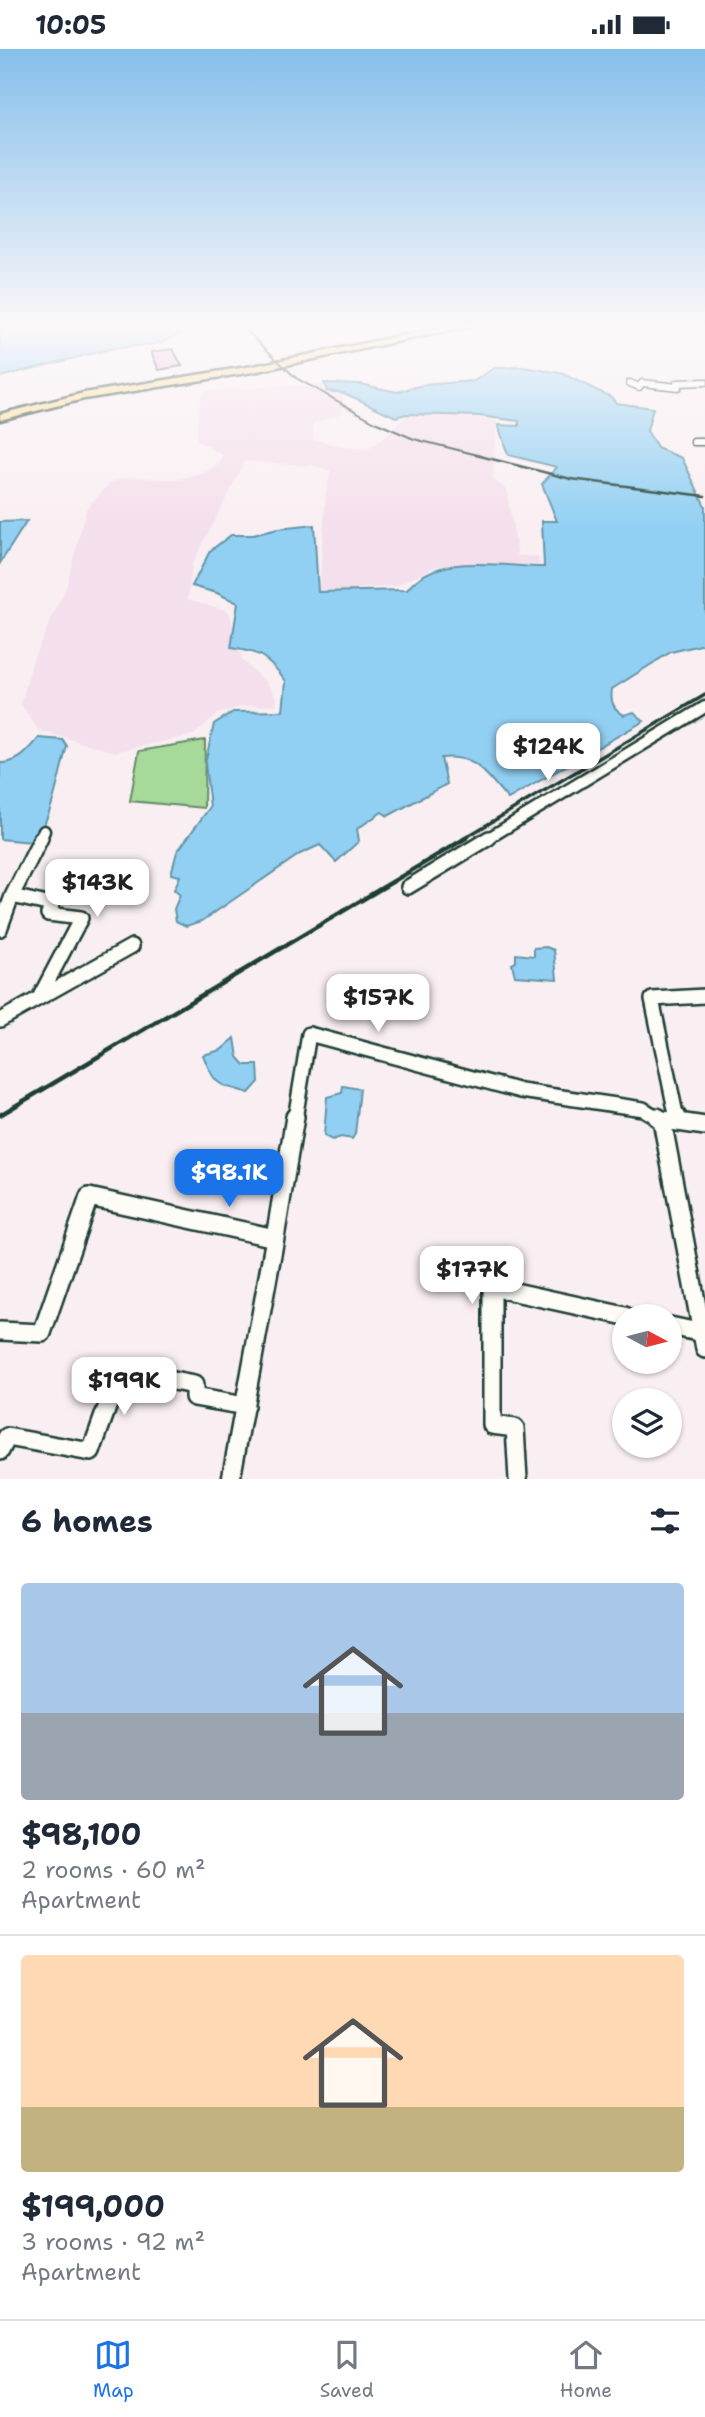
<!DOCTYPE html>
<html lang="en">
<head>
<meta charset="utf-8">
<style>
  body { margin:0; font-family:"Shantell Sans",sans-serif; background:#f2f2f3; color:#1f2937; height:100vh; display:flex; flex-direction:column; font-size:26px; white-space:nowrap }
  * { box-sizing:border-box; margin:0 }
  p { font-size:23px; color:#747a83 }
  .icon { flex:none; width:38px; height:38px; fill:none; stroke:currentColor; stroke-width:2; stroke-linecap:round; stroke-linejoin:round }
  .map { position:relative; height:1430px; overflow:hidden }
  .details { display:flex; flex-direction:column; background:#fff; flex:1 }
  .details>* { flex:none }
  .needle { width:46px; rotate:97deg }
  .fabs { position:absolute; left:612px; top:1255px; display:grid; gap:14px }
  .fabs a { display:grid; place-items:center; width:70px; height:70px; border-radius:50%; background:#fff; box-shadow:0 2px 5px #0004; font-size:35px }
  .price { position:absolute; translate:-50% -60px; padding:0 16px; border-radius:14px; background:#fff; color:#222; font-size:23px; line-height:46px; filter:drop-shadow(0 2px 4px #0008) }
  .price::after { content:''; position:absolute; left:50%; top:42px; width:21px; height:16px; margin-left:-10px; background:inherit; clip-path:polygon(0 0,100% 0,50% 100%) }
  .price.on { background:#1a73e8; color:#fff }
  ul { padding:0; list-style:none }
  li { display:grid; align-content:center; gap:14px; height:371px; padding:0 21px }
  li+li { border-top:2px solid #e0e1e3 }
  li span { display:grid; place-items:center; height:217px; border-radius:7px; color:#555 }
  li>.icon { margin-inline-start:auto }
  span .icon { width:126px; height:126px; fill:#fffc; stroke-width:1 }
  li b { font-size:30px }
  h2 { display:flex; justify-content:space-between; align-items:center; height:84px; padding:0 21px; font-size:30px }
  .status { display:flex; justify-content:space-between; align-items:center; height:49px; padding:0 35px; background:#fff; direction:ltr }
  .status svg { height:19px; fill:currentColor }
  .tab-bar { display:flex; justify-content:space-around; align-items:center; height:98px; border-top:2px solid #e0e1e3; background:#fff; font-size:19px; color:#747a83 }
  .tab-bar a { display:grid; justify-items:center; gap:4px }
  .tab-bar .on { color:#1a73e8 }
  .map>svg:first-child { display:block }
  .built { fill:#f4dfec }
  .green { fill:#a7d99a; stroke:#638b67; stroke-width:2 }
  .water { fill:#92d0f3; stroke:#6495a7; stroke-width:2 }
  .building { fill:#e8bbdf; stroke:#1f3d34; stroke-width:2 }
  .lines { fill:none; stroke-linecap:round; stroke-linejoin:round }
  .street-far3-casing { stroke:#1f3d34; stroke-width:9 }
  .street-far2-casing { stroke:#1f3d34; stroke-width:15 }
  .street-far1-casing { stroke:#1f3d34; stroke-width:18 }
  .street-casing { stroke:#1f3d34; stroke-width:22 }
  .highway-casing { stroke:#1f3d34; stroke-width:5 }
  .street-far3 { stroke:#fdfcf7; stroke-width:6 }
  .street-far2 { stroke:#fdfcf7; stroke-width:10 }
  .street-far1 { stroke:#fdfcf7; stroke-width:13 }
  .street { stroke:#fdfcf7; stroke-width:17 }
  .highway { fill:#fcde96; fill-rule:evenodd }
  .rail-far3 { stroke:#1f3d34; stroke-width:2 }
  .rail-far2 { stroke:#1f3d34; stroke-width:2.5 }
  .rail-far1 { stroke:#1f3d34; stroke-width:3.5 }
  .rail { stroke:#1f3d34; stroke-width:4.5 }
</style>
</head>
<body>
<div class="status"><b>10:05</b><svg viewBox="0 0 49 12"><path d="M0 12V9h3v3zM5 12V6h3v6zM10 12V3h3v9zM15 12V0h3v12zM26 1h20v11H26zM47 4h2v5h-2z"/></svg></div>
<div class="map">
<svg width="705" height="1430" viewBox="0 0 705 1430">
  <rect width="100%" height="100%" fill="#f9eff2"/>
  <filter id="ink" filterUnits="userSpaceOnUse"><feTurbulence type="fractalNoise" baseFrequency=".0143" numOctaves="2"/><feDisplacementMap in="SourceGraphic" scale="14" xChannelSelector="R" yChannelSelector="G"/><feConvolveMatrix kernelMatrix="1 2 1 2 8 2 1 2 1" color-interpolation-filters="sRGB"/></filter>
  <g filter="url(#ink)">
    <!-- built -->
    <path class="built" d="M312 335 322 336 326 342 342 346V364L313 375V390L343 398 368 400 386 387 406 366 480 369 497 372 493 430 506 440 518 507H534L539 509 540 516 436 517 397 537 319 543 326 444 331 422 317 417 245 412 192 515 188 550 229 562 242 612 267 634 277 648 276 656 243 657 217 665 194 686 115 703 38 681 21 655 33 610 66 539 86 460 111 433 133 428 176 431 202 425 220 415 223 406 196 391 200 348 205 342Z"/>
    <!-- green -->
    <path class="green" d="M205 691 204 759 130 752 139 702Z"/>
    <!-- water -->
    <path class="water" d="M0 277H212L183 283 161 294 110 300 0 328Z
      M522 318 561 324 611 348 616 354 653 359 647 382 657 399 682 409 705 457V595L671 603 612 640C610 652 613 660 624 666L634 663 644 672 508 750C486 726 477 705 441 709L447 735 388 767 382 763 357 780 359 792 336 813 320 796 300 805 202 872 186 877 176 872 174 860 180 846 174 841 180 827 171 825 177 803 210 758 205 714 214 675 233 663 283 662 286 632C268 608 260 603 231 599L238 554 217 544 192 537 210 502 231 486H253L278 480 314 476 318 543 407 541C436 502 502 518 544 518L542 472H557L542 435 557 418 508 406 498 376 519 377V372L479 367 406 365 396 368 344 344 327 342 324 334 360 335 397 343 423 336 474 332 494 319Z
      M27 472 0 514V473Z
      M39 689 63 691 67 697C59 724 52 774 32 793L0 790V714C18 715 28 702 39 689Z
      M546 898 554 901 557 930 515 927 512 915 516 913V905L534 907V899Z
      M235 989 238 1008 245 1016H258L259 1033 249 1044C218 1035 215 1038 203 1006L221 1001Z
      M343 1037 360 1040 355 1085 352 1090 341 1088 332 1091 324 1087 327 1048 342 1044Z"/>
    <!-- building -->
    <path class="building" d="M173 300 182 317 159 321 151 303Z"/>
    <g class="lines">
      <defs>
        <path id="street-far3" d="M630 334 639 338 642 334 678 338 677 334 705 333
          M694 393H705"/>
        <path id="street-far2" d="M40 790 44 782
          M487 790 705 658"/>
        <path id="street-far1" d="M408 838 489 789
          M12 847 52 856 48 865 81 869 39 949
          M0 880 12 847 41 789
          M0 971 132 897
          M295 1070 309 985 521 1042 643 1060 660 1070
          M677 1070 652 950 705 947"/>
        <path id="street" d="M657 1068 662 1071
          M677 1068 678 1073 662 1071 705 1300
          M678 1073 705 1077
          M275 1189 295 1068
          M670 1277 703 1284
          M0 1282 42 1284 89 1148 275 1189 231 1430
          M0 1402 7 1388 91 1403 120 1322 194 1336V1348L245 1357
          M518 1430 515 1379 492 1376V1238L625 1267"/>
        <path id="highway" d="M449 277H471L253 323 84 350 0 371V365L84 344 253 317Z"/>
      </defs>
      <!-- street-far3 casing -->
      <use href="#street-far3" class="street-far3-casing"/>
      <!-- street-far2 casing -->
      <use href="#street-far2" class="street-far2-casing"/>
      <!-- street-far1 casing -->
      <use href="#street-far1" class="street-far1-casing"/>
      <!-- street casing -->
      <use href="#street" class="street-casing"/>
      <!-- highway casing -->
      <use href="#highway" class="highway-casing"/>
      <!-- street-far3 -->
      <use href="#street-far3" class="street-far3"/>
      <!-- street-far2 -->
      <use href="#street-far2" class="street-far2"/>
      <!-- street-far1 -->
      <use href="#street-far1" class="street-far1"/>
      <!-- street -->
      <use href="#street" class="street"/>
      <!-- highway -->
      <use href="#highway" class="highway"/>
      <!-- rail-far3 -->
      <path class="rail-far3" d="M242 277 296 329 377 374 414 390 482 407"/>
      <!-- rail-far2 -->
      <path class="rail-far2" d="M476 406 571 430 705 447"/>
      <!-- rail-far1 -->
      <path class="rail-far1" d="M463 790 705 646"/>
      <!-- rail -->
      <path class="rail" d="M0 1066 466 789"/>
    </g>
  </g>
  <!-- sky -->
  <linearGradient id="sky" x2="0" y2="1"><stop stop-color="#85bfec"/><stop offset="0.58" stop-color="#fcf8f9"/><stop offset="1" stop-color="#fcf8f9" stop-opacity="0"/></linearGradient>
  <rect width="705" height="478" fill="url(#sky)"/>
</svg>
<div class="fabs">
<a><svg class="needle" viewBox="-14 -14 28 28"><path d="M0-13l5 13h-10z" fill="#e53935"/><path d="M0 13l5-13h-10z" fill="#747a83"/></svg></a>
<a><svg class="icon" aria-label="layers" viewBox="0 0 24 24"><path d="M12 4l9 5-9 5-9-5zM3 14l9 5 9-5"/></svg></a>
</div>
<b class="price" style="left:548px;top:734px">$124K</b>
<b class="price" style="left:97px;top:870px">$143K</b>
<b class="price" style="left:378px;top:985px">$157K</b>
<b class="price on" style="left:229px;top:1160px">$98.1K</b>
<b class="price" style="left:472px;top:1257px">$177K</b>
<b class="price" style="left:124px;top:1368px">$199K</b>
</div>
<section class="details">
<h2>6 homes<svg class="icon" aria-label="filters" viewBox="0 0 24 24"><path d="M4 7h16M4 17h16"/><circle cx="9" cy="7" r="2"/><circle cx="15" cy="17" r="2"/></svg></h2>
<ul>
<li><span style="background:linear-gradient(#a9c7e8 60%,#9aa5b1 0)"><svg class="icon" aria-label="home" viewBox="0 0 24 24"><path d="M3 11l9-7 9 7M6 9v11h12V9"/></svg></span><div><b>$98,100</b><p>2 rooms · 60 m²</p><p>Apartment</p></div></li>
<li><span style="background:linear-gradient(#ffd9b3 70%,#c2b280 0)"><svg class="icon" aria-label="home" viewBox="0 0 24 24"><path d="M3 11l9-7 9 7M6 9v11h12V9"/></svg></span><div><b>$199,000</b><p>3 rooms · 92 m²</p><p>Apartment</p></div></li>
</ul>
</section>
<nav class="tab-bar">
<a class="on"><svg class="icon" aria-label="map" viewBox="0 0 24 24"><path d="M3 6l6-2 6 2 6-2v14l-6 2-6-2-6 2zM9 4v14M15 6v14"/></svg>Map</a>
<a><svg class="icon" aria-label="saved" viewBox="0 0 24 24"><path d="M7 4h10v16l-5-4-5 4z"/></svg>Saved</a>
<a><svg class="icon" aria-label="home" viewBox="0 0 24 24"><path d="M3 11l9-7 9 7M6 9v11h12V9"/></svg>Home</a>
</nav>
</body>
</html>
